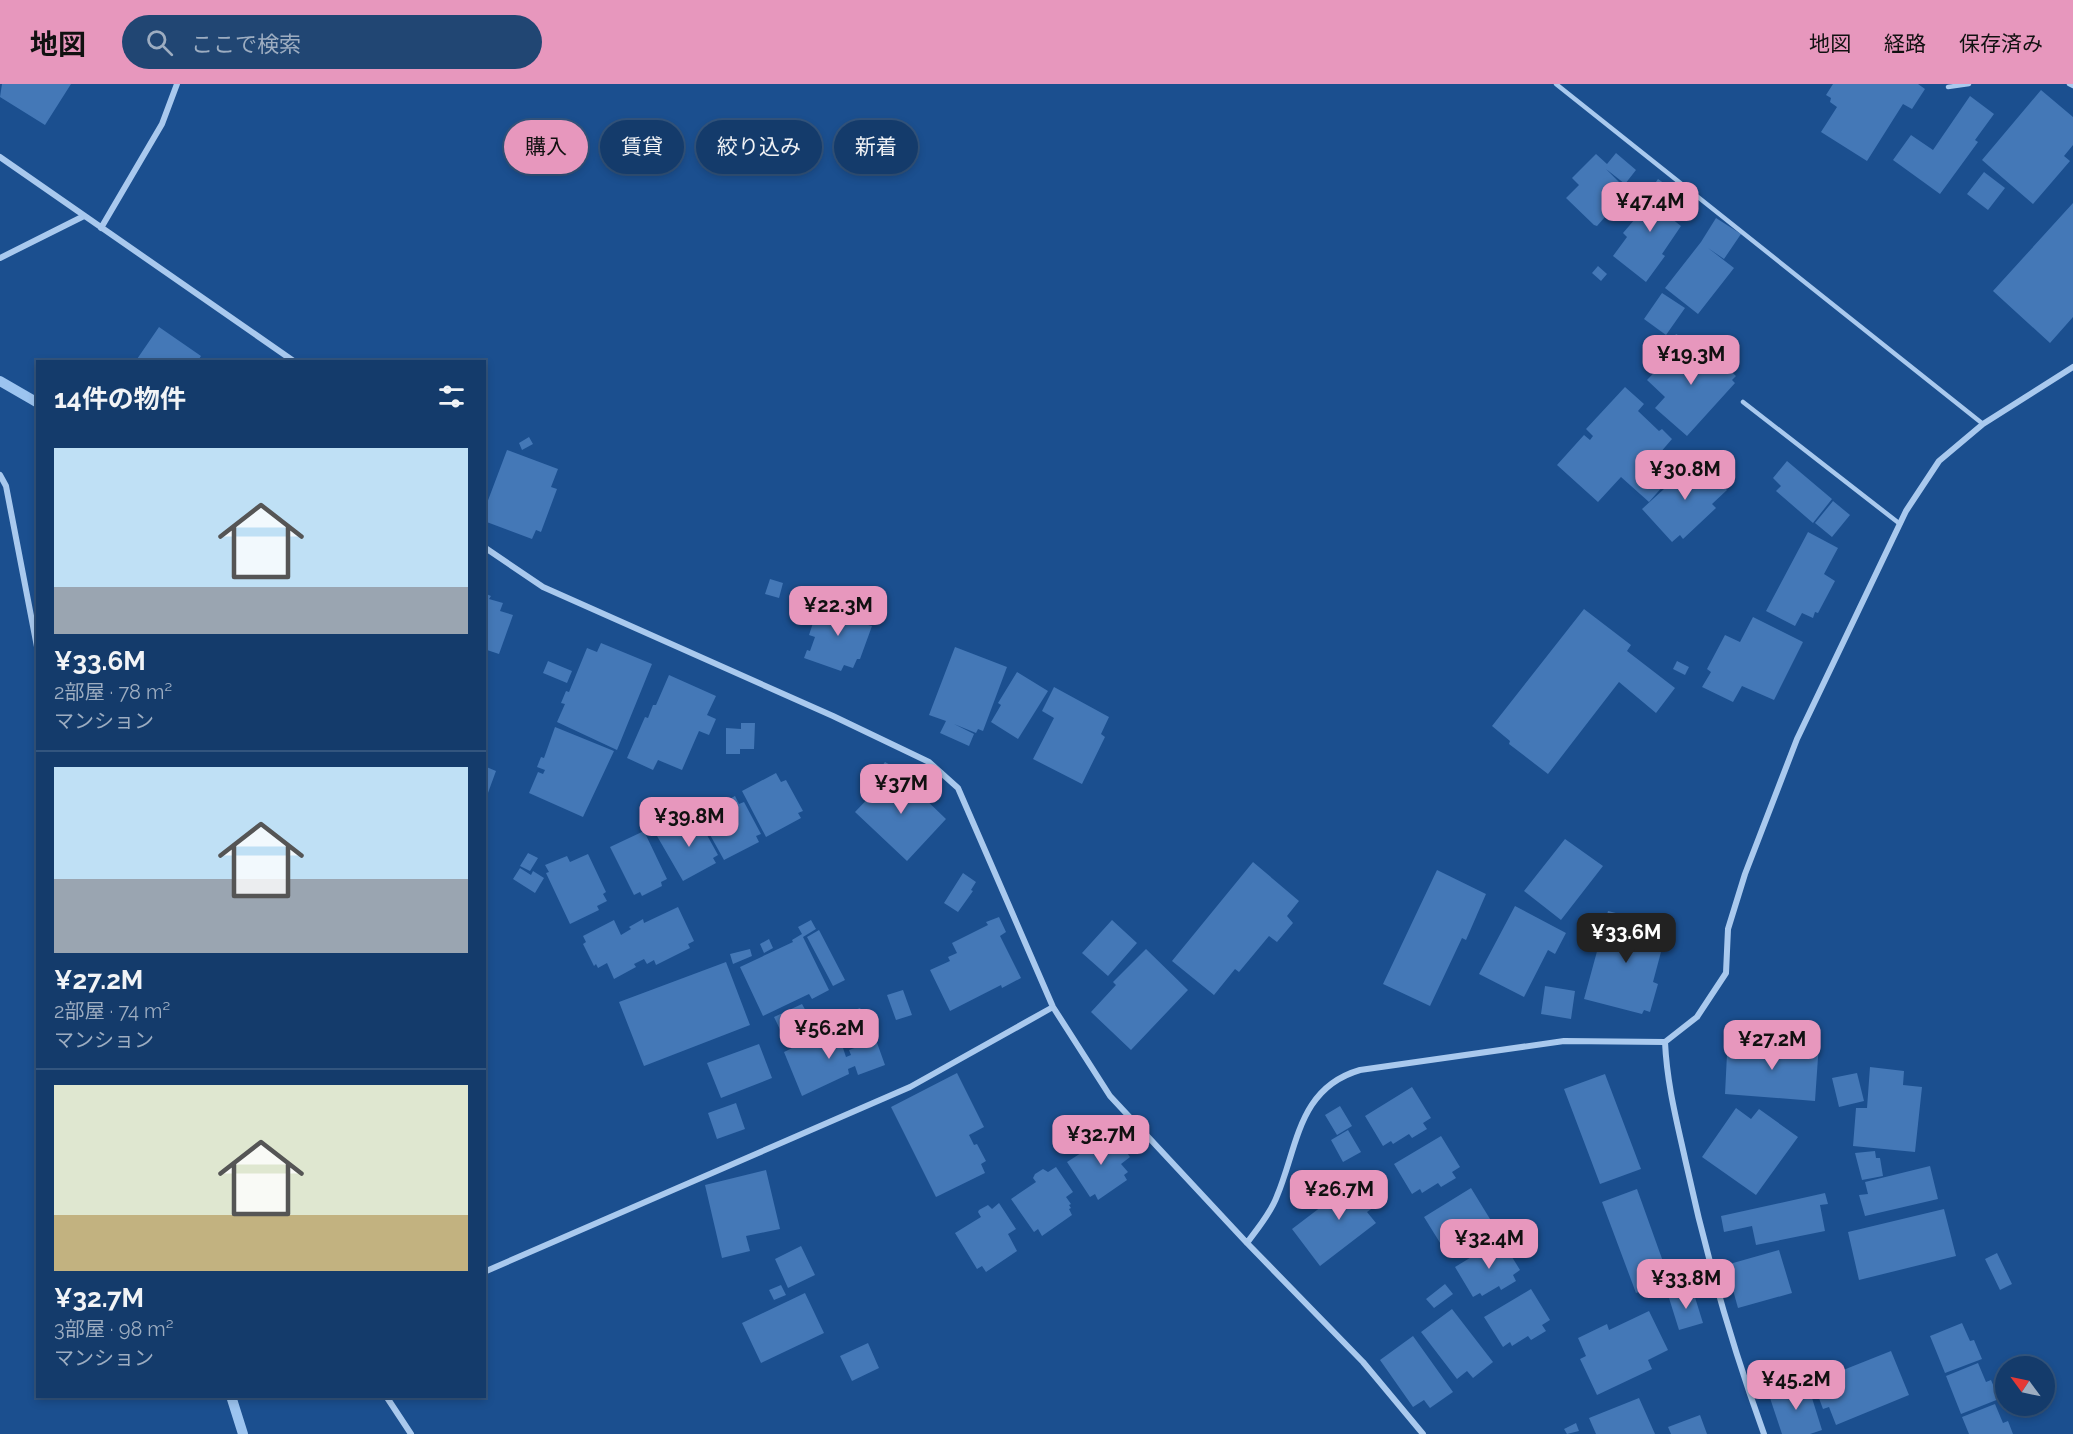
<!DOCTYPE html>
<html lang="ja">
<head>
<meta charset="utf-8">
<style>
  body { margin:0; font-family:Raleway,"Noto Sans JP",sans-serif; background:#214673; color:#f1f3f6; height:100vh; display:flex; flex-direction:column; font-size:22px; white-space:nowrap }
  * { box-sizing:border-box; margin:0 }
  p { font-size:20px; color:#9dadc1 }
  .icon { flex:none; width:33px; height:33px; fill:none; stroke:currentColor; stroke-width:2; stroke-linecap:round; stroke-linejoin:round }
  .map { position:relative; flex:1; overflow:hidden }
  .panel { position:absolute; left:36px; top:276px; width:450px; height:1038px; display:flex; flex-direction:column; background:#143b6b; border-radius:0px; box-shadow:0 3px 9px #0003,0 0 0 2px #33557e }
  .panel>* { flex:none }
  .hud { position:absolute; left:504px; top:36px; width:570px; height:54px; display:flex; gap:12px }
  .needle { width:39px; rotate:303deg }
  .fabs { position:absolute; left:1995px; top:1272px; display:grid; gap:12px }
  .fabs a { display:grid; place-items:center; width:60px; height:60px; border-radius:50%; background:#143b6b; box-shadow:0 3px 9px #0003,0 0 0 2px #33557e; font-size:30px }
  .price { position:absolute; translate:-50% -51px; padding:0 14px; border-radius:12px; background:#e797bd; color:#111; font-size:20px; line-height:39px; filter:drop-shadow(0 2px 3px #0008) }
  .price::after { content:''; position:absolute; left:50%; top:36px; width:18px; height:14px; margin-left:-9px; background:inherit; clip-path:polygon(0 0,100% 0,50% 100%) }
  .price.current { background:#222; color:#fff }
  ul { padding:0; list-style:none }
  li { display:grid; align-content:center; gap:12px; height:318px; padding:0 18px }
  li+li { border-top:2px solid #33557e }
  li span { display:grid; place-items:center; height:186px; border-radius:0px; color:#555 }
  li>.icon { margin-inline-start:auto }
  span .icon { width:108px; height:108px; fill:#fffc; stroke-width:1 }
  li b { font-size:26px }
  h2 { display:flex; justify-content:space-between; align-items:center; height:72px; padding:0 18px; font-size:26px }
  .pill { padding:0 21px; border-radius:27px; background:#143b6b; box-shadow:0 3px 9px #0003,0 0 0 2px #33557e; font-size:21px; line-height:54px }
  .pill.current { background:#e797bd; color:#111 }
  header { display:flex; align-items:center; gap:36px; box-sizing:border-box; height:84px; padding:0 30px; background:#e797bd; color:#111 }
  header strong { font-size:28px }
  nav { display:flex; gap:33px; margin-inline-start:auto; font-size:21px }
  .search { width:420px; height:54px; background:#214673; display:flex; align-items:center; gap:15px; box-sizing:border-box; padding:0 21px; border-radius:33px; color:#9dadc1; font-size:22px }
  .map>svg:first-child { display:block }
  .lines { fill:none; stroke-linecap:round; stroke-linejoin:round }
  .stream { stroke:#9cc4f0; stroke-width:10 }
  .building { fill:#4478b7 }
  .lane { stroke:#a9c9ee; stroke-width:4.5 }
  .street { stroke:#a9c9ee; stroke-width:6 }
</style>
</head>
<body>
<header>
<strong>地図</strong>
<div class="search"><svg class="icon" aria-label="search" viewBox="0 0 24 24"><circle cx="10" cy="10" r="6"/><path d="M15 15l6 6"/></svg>ここで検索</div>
<nav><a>地図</a><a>経路</a><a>保存済み</a></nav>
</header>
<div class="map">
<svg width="2073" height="1350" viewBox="0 0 2073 1350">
  <rect width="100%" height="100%" fill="#1b4f8f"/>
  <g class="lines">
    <!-- stream -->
    <path class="stream" d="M0 297 38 319
      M231 1312 243 1350"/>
  </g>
  <!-- building -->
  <path class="building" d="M2 0H71L45 41 0 13Z
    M1833 0H1918L1925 5 1912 25 1903 20 1867 77 1821 48 1837 23 1830 18 1831 14 1826 11Z
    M2041 6 2073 33V61L2064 72 2070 77 2033 120 1982 76Z
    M1970 12 1994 30 1975 56 1978 58 1940 110 1893 76 1911 51 1933 66Z
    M1616 69 1636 86 1625 100 1606 85 1628 107 1597 142 1594 141 1566 114 1579 101 1572 94 1596 70 1607 80Z
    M1984 88 2005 104 1988 126 1967 110Z
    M1658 95 1682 112 1669 131 1658 124 1681 142 1662 170 1665 172 1646 198 1613 172 1627 153 1623 149 1635 135 1638 137 1652 119 1645 114Z
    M2073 119V233L2050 259 1993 207Z
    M1716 134 1741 150 1724 175 1708 164 1734 184 1698 230 1665 204 1701 158Z
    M1598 182 1607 190 1601 197 1592 189Z
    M1662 209 1685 224 1666 251 1644 235Z
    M159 243 201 272 197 278H135Z
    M1676 250 1687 256 1682 263 1672 257Z
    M1696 255 1736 292 1732 296 1735 299 1687 352 1655 324 1665 313 1647 296 1667 275 1671 279 1676 274 1677 276Z
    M1625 303 1644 320 1638 327 1659 347 1662 345 1672 355 1653 377 1671 393 1649 418 1621 393 1598 418 1557 381 1584 351 1590 356 1593 352 1586 345Z
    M529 353 533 360 522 366 519 359Z
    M507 366 558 385 551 403 557 405 541 448 536 446 532 455 484 437V427Z
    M1698 374 1727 406 1712 420 1716 424 1683 455 1680 451 1672 458 1642 425Z
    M1787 377 1832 415 1813 439 1776 407 1781 402 1773 394Z
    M1833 417 1850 431 1832 453 1815 439Z
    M1808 448 1838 464 1824 490 1835 497 1818 529 1815 528 1813 534 1802 529 1795 542 1766 527Z
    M770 495 783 499 779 514 765 510Z
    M484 509 491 512 489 515 503 519 500 527 513 531 499 570 487 566 485 572Z
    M826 518 870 534 868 541 872 542 860 575H857L853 584 844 581 841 587 804 574 807 566 810 567 815 553 809 551 816 530 821 532Z
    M1584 525 1631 561 1627 567 1675 604 1656 629 1619 598 1548 690 1509 660 1510 657 1492 642Z
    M1753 533 1803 558 1774 616 1742 602 1733 618 1702 603 1711 588 1707 585 1725 551 1740 558Z
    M601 559 652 580 617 666 557 638 565 620 561 619 566 607 569 608 587 564 597 568Z
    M955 563 1007 583 983 647 978 645 976 649 954 640 974 650 969 662 940 649 946 637 929 631Z
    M548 577 572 587 567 599 543 589Z
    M1677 577 1689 583 1685 591 1673 585Z
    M1017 588 1048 607 1018 655 991 638 1001 621 998 619Z
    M669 591 716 612 707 631 716 635 709 651 699 647 682 686 658 676 653 686 627 674 645 633 648 634 653 621H656Z
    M1054 603 1109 633 1101 650 1105 653 1082 700 1033 675 1054 634 1042 627Z
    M741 639H755L754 665H740V670H726V644L741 645Z
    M555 643 614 667 583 733 529 709 538 688 543 690 545 686 537 683 541 673 544 674Z
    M885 678 892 682 882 694 876 690Z
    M484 682 496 687 485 717H484Z
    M895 686 946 735 907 777 855 728Z
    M776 689 781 698 786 696 803 727 798 729 801 734 766 753 742 707Z
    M871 693 880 700 869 712 861 706Z
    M735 712 739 720 744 718 761 750 756 752 759 758 724 776 699 731Z
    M692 733 698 744 702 742 718 771 713 774 716 779 683 797 657 752Z
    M644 747 667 795 661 798 662 802 642 812 640 808 634 811 610 763Z
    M1565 755 1603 782 1561 836 1524 807Z
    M528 769 538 774 530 787 520 782Z
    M588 770 606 808 603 810 607 817 597 822 599 826 570 840 546 789 549 788 545 781 567 772 570 778Z
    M1253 778 1299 817 1287 832 1293 839 1277 858 1269 852 1239 888 1235 885 1214 911 1172 877Z
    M520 784 531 791 533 787 544 794 535 809 513 795Z
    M1437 786 1486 810 1466 856 1462 854 1430 922 1383 900Z
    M963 789 976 798 971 806 973 807 958 828 944 819Z
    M1515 822 1566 849 1555 870 1548 866 1524 913 1479 890Z
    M678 823 694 857 688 860 690 864 656 881 654 876 647 880 644 875 634 880 636 883 614 895 607 879 598 884 596 880 594 882 583 860 586 858 583 852 614 836 621 851 631 845 629 843 643 835 644 839Z
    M1608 827 1659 840 1658 845 1663 847 1657 867 1661 868 1653 898 1658 900 1650 928 1644 926 1642 930 1584 915Z
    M999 833 1006 848 1000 852 1021 894 1002 904 1001 901 950 927 930 886 950 877 948 873 957 869 952 859 988 841 986 838Z
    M811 836 816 845 803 853 829 906 812 915 809 910 763 932 740 883 793 858 792 856 802 850 798 843Z
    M1112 836 1137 859 1108 892 1082 869Z
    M819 846 845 896 833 902 807 853Z
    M769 855 773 864 764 869 760 860Z
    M750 865 752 872 733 880 730 870Z
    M1146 865 1188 906 1131 966 1091 928 1116 901 1113 898Z
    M726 878 750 941 644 982 619 918Z
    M1545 902 1575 907 1571 935 1541 930Z
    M903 906 912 931 896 936 887 911Z
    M802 920 817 947 787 960 774 933Z
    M860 924 865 934 857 937 852 927Z
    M837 942 844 957 841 958 846 973 851 971 849 966 876 956 885 981 858 991 855 982 848 985 849 990 802 1012 784 968Z
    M1735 955 1782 958 1781 974H1793L1794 958 1819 959 1815 1017 1725 1010 1727 970 1734 971Z
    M759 960 772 994 721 1014 707 979Z
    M1870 983 1904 987 1903 1001 1922 1003 1915 1068 1853 1062 1856 1024H1867Z
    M957 989 984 1043 969 1051 974 1061 977 1060 986 1077 981 1080 985 1089 936 1113 891 1023Z
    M1857 989 1864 1017 1839 1023 1832 994Z
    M1605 990 1641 1085 1600 1100 1564 1005Z
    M1412 1003 1431 1034 1423 1039 1427 1045 1412 1054 1409 1050 1393 1060 1391 1057 1383 1062 1365 1032Z
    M736 1019 745 1045 717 1055 708 1029Z
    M1340 1022 1352 1042 1337 1051 1325 1031Z
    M1736 1024 1751 1035 1759 1025 1798 1053 1756 1111 1702 1073Z
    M1348 1046 1361 1068 1343 1078 1331 1056Z
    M1111 1047 1130 1073 1121 1080 1128 1088 1124 1091 1127 1096 1098 1116 1095 1110 1090 1113 1067 1078 1092 1062 1089 1058 1099 1049 1104 1052Z
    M1441 1052 1460 1083 1452 1088 1456 1094 1441 1103 1438 1099 1422 1109 1420 1105 1412 1110 1394 1080Z
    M1875 1067 1876 1074H1880L1883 1092 1862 1096 1855 1069Z
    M1930 1082 1938 1115 1865 1132 1859 1111 1868 1110 1865 1098Z
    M1056 1083 1073 1108 1066 1113 1071 1120 1069 1121 1071 1124 1069 1125 1072 1131 1042 1152 1038 1145 1034 1148 1011 1115 1036 1098 1033 1094 1035 1090 1043 1085 1048 1088Z
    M766 1086 780 1145 746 1152 750 1167 722 1174 705 1101Z
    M1363 1091 1381 1118 1367 1128 1376 1139 1320 1182 1292 1145Z
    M1471 1104 1490 1135 1482 1140 1486 1146 1471 1155 1468 1151 1452 1161 1450 1158 1442 1162 1424 1133Z
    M1637 1105 1670 1197 1636 1209 1602 1118Z
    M1825 1109 1828 1120 1820 1121 1825 1147 1756 1161 1752 1142 1724 1148 1721 1132Z
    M999 1119 1016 1145 1008 1150 1017 1167 986 1188 982 1182 977 1185 955 1149 981 1133 978 1128 979 1126 988 1121 992 1125Z
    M1944 1125 1956 1172 1859 1196 1848 1148Z
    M1501 1155 1520 1186 1513 1191 1516 1197 1501 1206 1499 1202 1482 1212 1480 1209 1473 1213 1455 1183Z
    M801 1162 815 1191 788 1204 775 1175Z
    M1779 1166 1792 1209 1738 1224 1726 1181Z
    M1997 1169 2012 1200 2000 1206 1985 1175Z
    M1445 1200 1453 1210 1434 1224 1426 1215Z
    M781 1201 786 1211 774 1216 769 1206Z
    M1531 1205 1550 1236 1542 1241 1546 1247 1531 1256 1528 1252 1512 1262 1510 1258 1503 1263 1484 1233Z
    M1693 1207 1703 1239 1679 1246 1669 1214Z
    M805 1209 824 1249 761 1279 742 1239Z
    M1452 1225 1493 1278 1473 1294 1467 1287 1457 1295 1421 1248Z
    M1649 1227 1668 1266 1648 1276 1652 1285 1597 1311 1580 1275 1586 1272 1578 1254 1607 1240 1609 1246Z
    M1962 1239 1970 1257 1974 1256 1982 1275 1945 1289 1930 1252Z
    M1413 1252 1453 1308 1430 1324 1424 1316 1413 1323 1380 1276Z
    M868 1259 879 1284 852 1297 840 1272Z
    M1891 1267 1909 1311 1836 1341 1829 1323 1823 1325 1813 1298Z
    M1978 1279 1986 1298 1991 1296 1999 1315 1961 1330 1946 1292Z
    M1807 1298 1822 1346 1810 1350H1782L1769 1311Z
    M1639 1314 1655 1350H1596L1589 1334Z
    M1995 1320 2003 1339 2008 1337 2013 1350H1969L1962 1333Z
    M1700 1331 1707 1350H1671L1668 1343Z
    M1576 1339 1579 1347 1567 1350 1564 1345Z"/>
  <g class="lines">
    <!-- lane -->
    <path class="lane" d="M1556 0 1983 340
      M2069 0 2073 2
      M1948 3 1969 0
      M1743 318 1900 440"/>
    <!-- street -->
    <path class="street" d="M0 73 295 278
      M101 144 162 40 177 0
      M0 174 84 132
      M0 391 6 402 38 568
      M484 463 543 503 833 632 929 678 958 704 1053 923 1110 1012 1247 1159 1363 1278 1423 1350
      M1665 958C1667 1001 1677 1038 1686 1079 1706 1171 1732 1262 1764 1350
      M1247 1159C1257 1145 1271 1129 1277 1112 1298 1062 1298 1004 1360 986L1564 957 1665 958 1697 933 1726 889 1728 845 1745 790 1797 655 1906 427 1939 377 1983 340 2073 283
      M484 1188 910 1003 1053 923
      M386 1312 411 1350"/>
  </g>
</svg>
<div class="fabs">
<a><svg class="needle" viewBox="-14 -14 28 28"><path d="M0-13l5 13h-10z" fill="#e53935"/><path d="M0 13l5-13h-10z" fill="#9dadc1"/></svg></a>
</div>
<b class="price" style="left:1650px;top:149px">¥47.4M</b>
<b class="price" style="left:1691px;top:302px">¥19.3M</b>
<b class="price" style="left:1685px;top:417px">¥30.8M</b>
<b class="price" style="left:838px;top:553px">¥22.3M</b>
<b class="price" style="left:901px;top:731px">¥37M</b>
<b class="price" style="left:689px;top:764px">¥39.8M</b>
<b class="price current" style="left:1626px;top:880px">¥33.6M</b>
<b class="price" style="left:829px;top:976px">¥56.2M</b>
<b class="price" style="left:1772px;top:987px">¥27.2M</b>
<b class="price" style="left:1101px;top:1082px">¥32.7M</b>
<b class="price" style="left:1339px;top:1137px">¥26.7M</b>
<b class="price" style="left:1489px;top:1186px">¥32.4M</b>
<b class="price" style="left:1686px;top:1226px">¥33.8M</b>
<b class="price" style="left:1796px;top:1327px">¥45.2M</b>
<div class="hud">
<a class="pill current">購入</a>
<a class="pill">賃貸</a>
<a class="pill">絞り込み</a>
<a class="pill">新着</a>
</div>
<section class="panel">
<h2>14件の物件<svg class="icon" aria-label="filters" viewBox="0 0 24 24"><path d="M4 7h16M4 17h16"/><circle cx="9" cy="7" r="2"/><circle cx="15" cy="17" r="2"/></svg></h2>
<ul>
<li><span style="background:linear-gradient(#bfe0f5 75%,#9aa5b1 0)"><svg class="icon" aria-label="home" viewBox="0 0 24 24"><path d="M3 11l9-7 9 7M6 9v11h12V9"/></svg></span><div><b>¥33.6M</b><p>2部屋 · 78 m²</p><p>マンション</p></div></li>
<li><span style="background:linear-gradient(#bfe0f5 60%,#9aa5b1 0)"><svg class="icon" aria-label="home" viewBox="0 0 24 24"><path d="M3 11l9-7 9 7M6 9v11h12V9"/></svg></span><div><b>¥27.2M</b><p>2部屋 · 74 m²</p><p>マンション</p></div></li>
<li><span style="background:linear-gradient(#dfe7d0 70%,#c2b280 0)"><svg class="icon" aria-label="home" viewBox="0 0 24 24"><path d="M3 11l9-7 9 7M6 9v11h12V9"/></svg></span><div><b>¥32.7M</b><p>3部屋 · 98 m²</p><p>マンション</p></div></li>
</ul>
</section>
</div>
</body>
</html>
